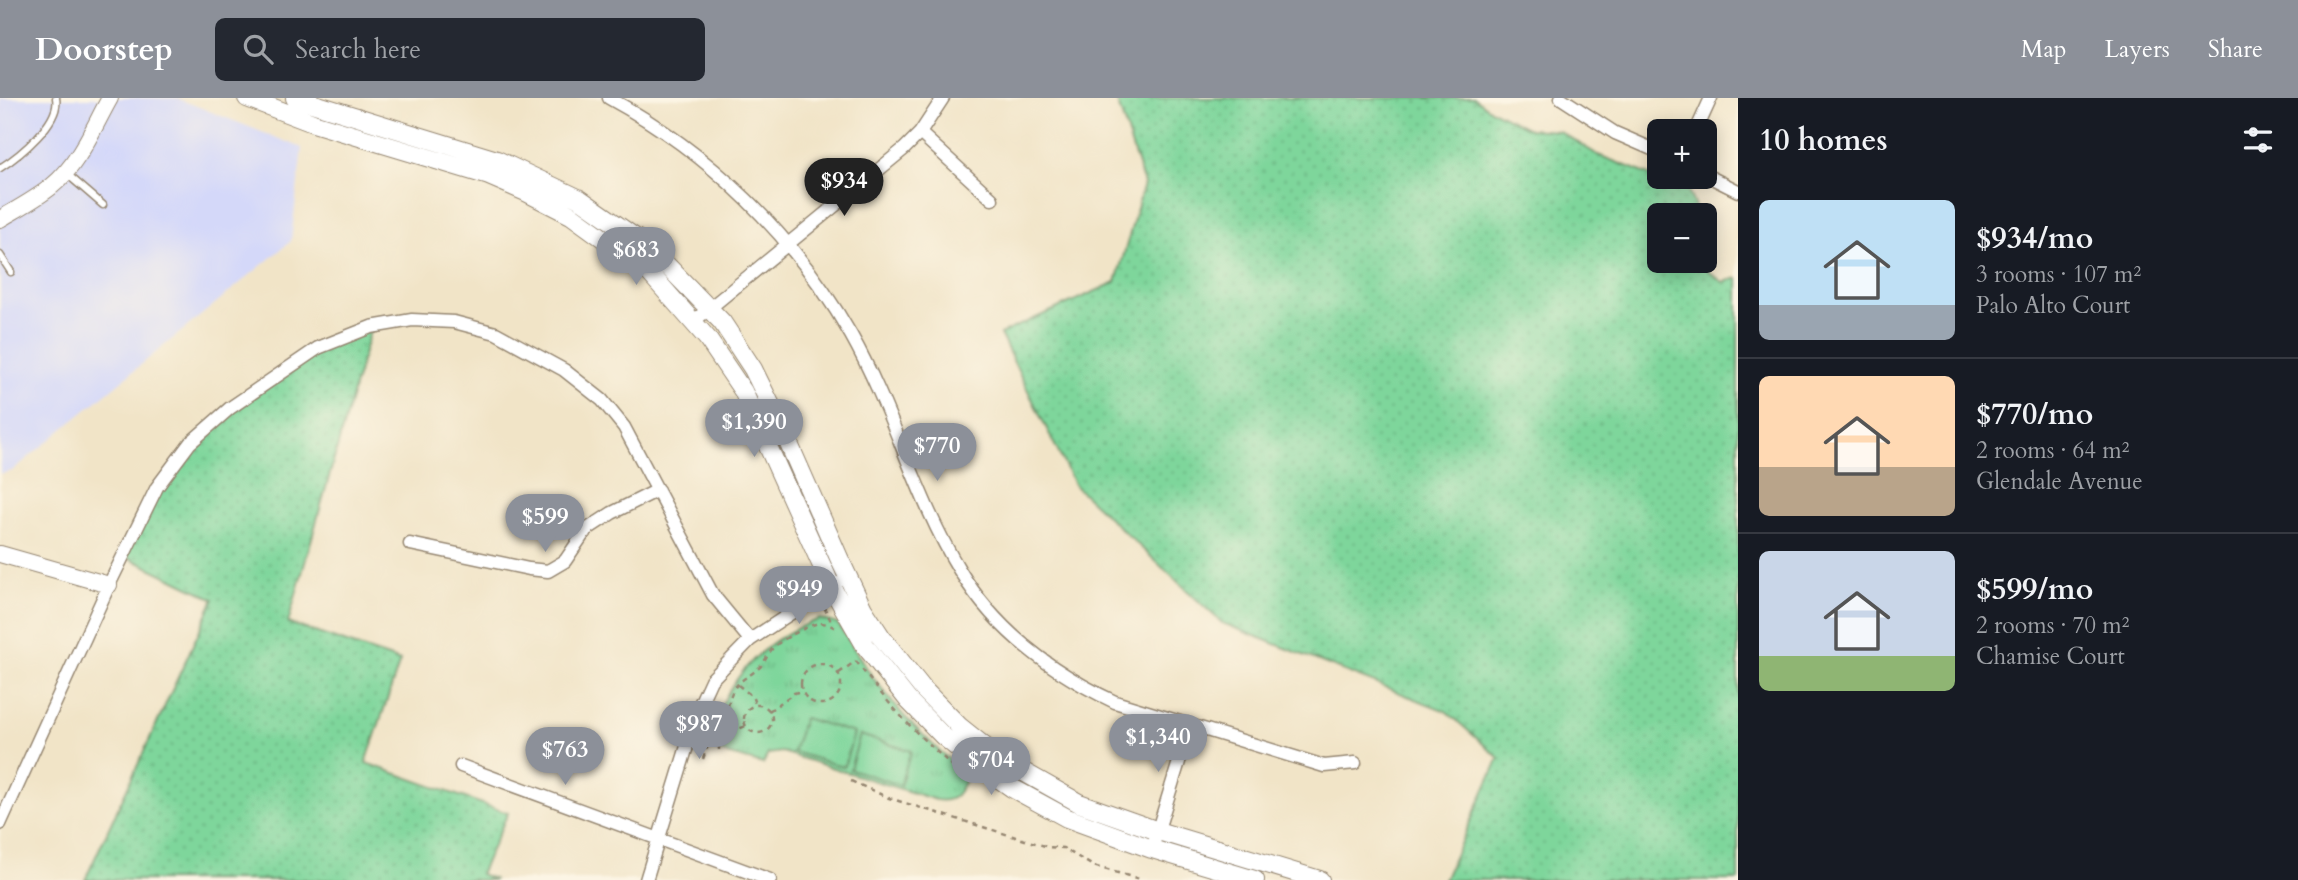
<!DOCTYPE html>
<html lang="en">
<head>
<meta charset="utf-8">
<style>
  body { margin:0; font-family:Cardo,serif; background:#242831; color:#f1f3f6; height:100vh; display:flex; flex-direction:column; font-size:26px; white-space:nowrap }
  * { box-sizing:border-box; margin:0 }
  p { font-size:23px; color:#9ea1a6 }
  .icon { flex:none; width:38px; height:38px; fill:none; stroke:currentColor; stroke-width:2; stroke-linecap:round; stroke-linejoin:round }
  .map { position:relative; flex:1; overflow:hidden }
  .side { display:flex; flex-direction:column; background:#171b24; width:560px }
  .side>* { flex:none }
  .tools { position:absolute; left:1647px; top:21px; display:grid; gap:14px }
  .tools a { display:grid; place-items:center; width:70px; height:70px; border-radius:10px; background:#171b24; box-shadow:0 4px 18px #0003; font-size:35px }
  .price { position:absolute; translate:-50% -60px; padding:0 16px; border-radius:24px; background:#8c9099; color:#fff; font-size:23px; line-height:46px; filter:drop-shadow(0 2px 4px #0008) }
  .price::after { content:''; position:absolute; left:50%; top:42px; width:21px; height:16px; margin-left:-10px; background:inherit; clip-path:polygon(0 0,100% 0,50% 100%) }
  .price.current { background:#222; color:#fff }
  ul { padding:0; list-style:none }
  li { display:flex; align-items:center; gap:21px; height:175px; padding:0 21px }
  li+li { border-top:2px solid #363941 }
  li span { display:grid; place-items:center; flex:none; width:196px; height:140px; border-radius:10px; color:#555 }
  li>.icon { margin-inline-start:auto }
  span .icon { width:84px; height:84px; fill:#fffc; stroke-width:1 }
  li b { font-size:30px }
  h2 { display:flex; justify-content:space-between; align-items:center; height:84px; padding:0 21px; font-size:30px }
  header { display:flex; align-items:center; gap:42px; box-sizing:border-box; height:98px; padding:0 35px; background:#8c9099; color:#fff }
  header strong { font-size:33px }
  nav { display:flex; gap:38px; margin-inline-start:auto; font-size:24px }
  .search { width:490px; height:63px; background:#242831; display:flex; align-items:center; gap:18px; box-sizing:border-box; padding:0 24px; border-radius:10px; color:#9ea1a6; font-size:26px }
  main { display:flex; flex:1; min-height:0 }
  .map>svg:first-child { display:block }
  .built { fill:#d4d8f9 }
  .grass { fill:url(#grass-dots); stroke:#5c805c; stroke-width:2 }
  .park { fill:url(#park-tufts); stroke:#5c805c; stroke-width:2 }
  .pitch { fill:#7ed69b; stroke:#5c805c; stroke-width:2 }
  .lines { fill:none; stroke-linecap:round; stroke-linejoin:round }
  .service-casing { stroke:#968772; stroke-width:9 }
  .minor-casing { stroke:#968772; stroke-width:15 }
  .tertiary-casing { stroke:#968772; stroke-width:18 }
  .secondary-casing { stroke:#968772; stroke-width:20 }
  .path { stroke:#968772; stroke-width:2.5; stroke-dasharray:5 5; stroke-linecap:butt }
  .service { stroke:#fff; stroke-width:6 }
  .minor { stroke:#fff; stroke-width:12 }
  .tertiary { stroke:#fff; stroke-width:16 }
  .secondary { stroke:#fff; stroke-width:18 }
</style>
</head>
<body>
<header>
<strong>Doorstep</strong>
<div class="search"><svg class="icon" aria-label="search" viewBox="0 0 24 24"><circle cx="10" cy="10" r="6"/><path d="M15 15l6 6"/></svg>Search here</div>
<nav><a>Map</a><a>Layers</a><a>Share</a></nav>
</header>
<main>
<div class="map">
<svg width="1738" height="782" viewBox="0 0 1738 782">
  <defs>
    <pattern id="grass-dots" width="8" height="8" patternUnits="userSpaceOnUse" patternTransform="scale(1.75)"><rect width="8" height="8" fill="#7ed69b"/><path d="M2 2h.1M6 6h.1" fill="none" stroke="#6eb885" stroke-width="1.8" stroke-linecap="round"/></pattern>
    <pattern id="park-tufts" width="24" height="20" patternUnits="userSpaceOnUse" patternTransform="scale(1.75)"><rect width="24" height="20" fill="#7ed69b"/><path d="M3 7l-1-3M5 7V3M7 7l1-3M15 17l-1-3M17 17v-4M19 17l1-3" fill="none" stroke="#6eb885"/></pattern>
  </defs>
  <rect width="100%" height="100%" fill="#fcf5e5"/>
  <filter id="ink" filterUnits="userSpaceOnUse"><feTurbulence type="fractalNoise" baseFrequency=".0143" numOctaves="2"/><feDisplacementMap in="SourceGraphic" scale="14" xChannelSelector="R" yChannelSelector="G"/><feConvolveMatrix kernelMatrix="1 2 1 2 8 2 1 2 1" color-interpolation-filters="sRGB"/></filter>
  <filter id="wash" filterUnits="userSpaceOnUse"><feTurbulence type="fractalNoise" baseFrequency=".00686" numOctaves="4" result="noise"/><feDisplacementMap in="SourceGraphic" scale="28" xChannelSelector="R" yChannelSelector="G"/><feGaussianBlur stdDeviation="1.57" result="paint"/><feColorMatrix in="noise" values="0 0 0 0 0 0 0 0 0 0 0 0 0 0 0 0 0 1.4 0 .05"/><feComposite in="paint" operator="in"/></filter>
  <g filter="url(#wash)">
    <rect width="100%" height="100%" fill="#f1e4c7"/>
    <!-- built -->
    <path class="built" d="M0 0H176L302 50 291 143 12 373 0 376Z"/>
    <!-- grass -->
    <path class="grass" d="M1116 0H1474L1488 10 1529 31 1559 33 1598 57 1688 92 1695 109V117H1659V163H1695L1723 184 1738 180V782H1444L1499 660 1446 613 1222 525 1075 388 1000 236 1116 184 1144 86Z
      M371 229 288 525 400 563 366 665 508 715 480 776 495 782H85L214 501 123 457 190 345 318 250Z"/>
    <!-- park -->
    <path class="park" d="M820 521 838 526 873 580 903 617 941 655 968 676C960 693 956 705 936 702L782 654 768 656 763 666 705 650C723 588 757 542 820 521Z"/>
    <!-- pitch -->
    <path class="pitch" d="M804 620 854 635 844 669 793 654Z
      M860 637 911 653 900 687 850 671Z"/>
  </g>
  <g filter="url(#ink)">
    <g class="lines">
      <defs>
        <path id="service" d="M0 70C19 58 61 24 56 0
          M67 76 103 107
          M0 157 11 174"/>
        <path id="minor" d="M609 0C710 55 794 137 851 237 894 313 915 399 960 473 996 533 1053 575 1115 604L1324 668 1355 665
          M1561 0 1615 35 1659 54
          M1696 33 1711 0
          M920 35 992 101
          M1704 76 1738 93
          M694 223 904 51 920 35 943 0
          M410 446 529 471 548 473 565 463 586 432 612 415 658 392
          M461 668 770 782
          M0 726 109 487 157 389 190 345 230 310 318 250 371 229 412 222 454 224 496 235 564 272 602 302 624 329 713 497 750 542
          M1152 751 1190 628
          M646 782 700 606 711 582 750 542 837 485"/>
        <path id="tertiary" d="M0 121C17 111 36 101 52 88 79 66 93 30 110 0
          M0 456 109 487"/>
        <path id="secondary" d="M247 0 313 25 489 78 526 94 571 117 647 172 707 240 743 293 831 488 866 549 908 602 943 638 975 664 1012 690 1067 720 1152 751 1255 782
          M295 0 497 62 580 101 650 150 722 224 753 271 782 330 840 462 863 511 882 540 923 591 959 628 999 660 1079 705 1158 733 1320 782"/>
      </defs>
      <!-- service casing -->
      <use href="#service" class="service-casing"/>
      <!-- minor casing -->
      <use href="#minor" class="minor-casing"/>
      <!-- tertiary casing -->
      <use href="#tertiary" class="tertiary-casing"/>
      <!-- secondary casing -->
      <use href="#secondary" class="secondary-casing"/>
      <!-- path -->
      <path class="path" d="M824 509 830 521V526
        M856 563C888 607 923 644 965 678
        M801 586a20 20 0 1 1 40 0a20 20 0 1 1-40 0Z
        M839 575 856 563
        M738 587 752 598 756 608
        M744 621a14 14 0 1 1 28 0a14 14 0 1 1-28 0Z
        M769 613 794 595 803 593
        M712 638H721L746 628
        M719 639V652
        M703 661 720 614 728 608C733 581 744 584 761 568 766 562 768 555 773 550 778 543 814 524 821 525 827 525 832 528 837 531
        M851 683 889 700 1048 749 1063 750 1093 768 1143 782"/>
      <!-- service -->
      <use href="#service" class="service"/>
      <!-- minor -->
      <use href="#minor" class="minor"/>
      <!-- tertiary -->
      <use href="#tertiary" class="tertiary"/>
      <!-- secondary -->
      <use href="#secondary" class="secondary"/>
    </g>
  </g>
</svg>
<div class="tools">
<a>+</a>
<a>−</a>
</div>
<b class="price current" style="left:844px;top:120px">$934</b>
<b class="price" style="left:636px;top:189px">$683</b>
<b class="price" style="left:754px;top:361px">$1,390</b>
<b class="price" style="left:937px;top:385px">$770</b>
<b class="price" style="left:545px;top:456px">$599</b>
<b class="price" style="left:799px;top:528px">$949</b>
<b class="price" style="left:699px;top:663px">$987</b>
<b class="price" style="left:1158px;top:676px">$1,340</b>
<b class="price" style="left:565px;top:689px">$763</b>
<b class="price" style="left:991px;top:699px">$704</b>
</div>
<section class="side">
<h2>10 homes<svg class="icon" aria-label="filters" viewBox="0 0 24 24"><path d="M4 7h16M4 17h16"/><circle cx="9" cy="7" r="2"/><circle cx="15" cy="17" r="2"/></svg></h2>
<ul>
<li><span style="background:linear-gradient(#bfe0f5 75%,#9aa5b1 0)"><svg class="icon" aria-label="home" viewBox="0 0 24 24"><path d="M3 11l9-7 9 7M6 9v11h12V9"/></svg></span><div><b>$934/mo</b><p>3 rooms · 107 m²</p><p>Palo Alto Court</p></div></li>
<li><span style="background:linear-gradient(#ffd9b3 65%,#b9a48a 0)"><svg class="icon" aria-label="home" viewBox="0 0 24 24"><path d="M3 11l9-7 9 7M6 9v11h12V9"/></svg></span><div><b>$770/mo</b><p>2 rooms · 64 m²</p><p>Glendale Avenue</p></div></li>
<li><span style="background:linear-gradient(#c9d6e8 75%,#8fb573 0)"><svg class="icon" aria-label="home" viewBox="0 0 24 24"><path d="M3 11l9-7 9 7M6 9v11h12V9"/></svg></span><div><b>$599/mo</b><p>2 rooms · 70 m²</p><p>Chamise Court</p></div></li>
</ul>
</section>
</main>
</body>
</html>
